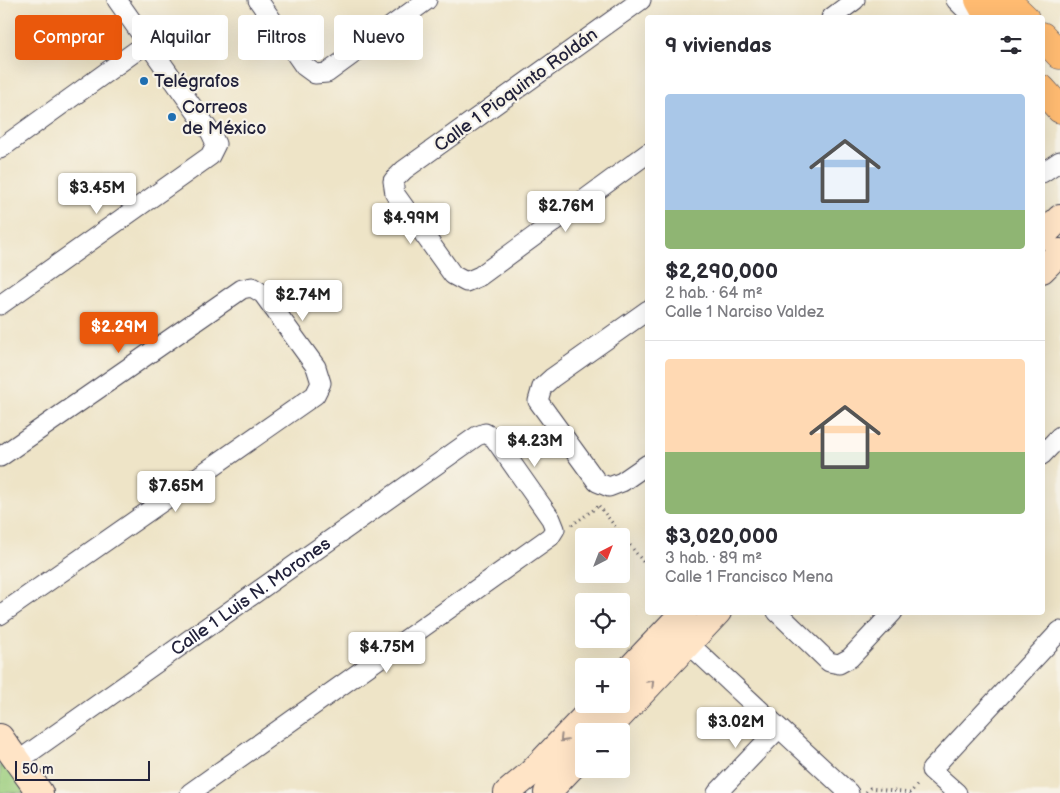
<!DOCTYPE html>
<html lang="es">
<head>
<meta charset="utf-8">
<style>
  body { margin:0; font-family:"Balsamiq Sans",sans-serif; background:#f7f7f7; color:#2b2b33; height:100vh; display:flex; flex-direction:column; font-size:19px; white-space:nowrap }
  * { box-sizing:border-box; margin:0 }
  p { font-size:16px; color:#7c7c81 }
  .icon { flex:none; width:28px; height:28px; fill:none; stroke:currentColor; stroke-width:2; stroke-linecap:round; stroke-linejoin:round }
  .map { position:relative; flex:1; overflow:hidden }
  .panel { position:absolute; left:645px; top:15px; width:400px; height:600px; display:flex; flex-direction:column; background:#fff; border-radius:5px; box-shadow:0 5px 20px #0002 }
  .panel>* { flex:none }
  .hud { position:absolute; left:15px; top:15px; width:475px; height:45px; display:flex; gap:10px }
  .needle { width:32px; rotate:42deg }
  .controls { position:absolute; left:575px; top:528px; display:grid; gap:10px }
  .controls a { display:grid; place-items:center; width:55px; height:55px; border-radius:5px; background:#fff; box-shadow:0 5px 20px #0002; font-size:25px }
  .scale { position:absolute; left:15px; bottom:12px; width:135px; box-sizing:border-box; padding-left:5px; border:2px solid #22223b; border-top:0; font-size:14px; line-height:18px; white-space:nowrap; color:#22223b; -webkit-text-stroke:4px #f7f3e8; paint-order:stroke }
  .price { position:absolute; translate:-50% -42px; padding:0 11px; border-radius:5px; background:#fff; color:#222; font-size:16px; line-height:32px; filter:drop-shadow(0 1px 2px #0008) }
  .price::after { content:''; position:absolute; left:50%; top:30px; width:15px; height:11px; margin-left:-8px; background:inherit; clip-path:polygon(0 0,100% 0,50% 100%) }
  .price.selected { background:#ea580c; color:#fff }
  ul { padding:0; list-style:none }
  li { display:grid; align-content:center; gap:10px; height:265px; padding:0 20px }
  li+li { border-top:1px solid #e1e1e2 }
  li span { display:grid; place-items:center; height:155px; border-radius:5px; color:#555 }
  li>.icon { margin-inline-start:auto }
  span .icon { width:90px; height:90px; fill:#fffc; stroke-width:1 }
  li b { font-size:21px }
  h2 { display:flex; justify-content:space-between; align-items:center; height:60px; padding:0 20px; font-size:21px }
  .tag { padding:0 18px; border-radius:5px; background:#fff; box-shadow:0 5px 20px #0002; font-size:18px; line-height:45px }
  .tag.selected { background:#ea580c; color:#fff }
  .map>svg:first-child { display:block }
  .green { fill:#9cce7e; stroke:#5f785c }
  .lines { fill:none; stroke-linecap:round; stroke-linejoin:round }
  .street-casing { stroke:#413f50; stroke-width:21 }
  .secondary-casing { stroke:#413f50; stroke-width:28 }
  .primary-casing { stroke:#413f50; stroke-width:29 }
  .path { stroke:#413f50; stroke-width:3; stroke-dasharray:1 4; stroke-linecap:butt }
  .street { stroke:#fff; stroke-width:19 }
  .secondary { stroke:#ffe4c6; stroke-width:26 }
  .primary { stroke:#ffbb71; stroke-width:28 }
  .oneway { stroke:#9c8d87 }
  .poi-dot { fill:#1f6fb2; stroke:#f7f3e8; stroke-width:2 }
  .labels { text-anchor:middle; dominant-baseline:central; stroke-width:4.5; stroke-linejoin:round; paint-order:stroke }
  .poi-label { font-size:18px; fill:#22223b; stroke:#f7f3e8; text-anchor:start }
  .street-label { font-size:18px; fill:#22223b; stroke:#f7f3e8 }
</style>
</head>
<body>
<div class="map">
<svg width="1060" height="793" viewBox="0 0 1060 793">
  <rect width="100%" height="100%" fill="#f7f3e8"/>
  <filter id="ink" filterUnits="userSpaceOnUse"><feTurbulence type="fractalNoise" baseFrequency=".02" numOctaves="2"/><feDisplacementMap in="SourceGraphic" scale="10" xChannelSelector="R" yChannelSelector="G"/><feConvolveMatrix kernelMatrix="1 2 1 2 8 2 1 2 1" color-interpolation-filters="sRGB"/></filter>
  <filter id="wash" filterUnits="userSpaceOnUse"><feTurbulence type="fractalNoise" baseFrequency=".0096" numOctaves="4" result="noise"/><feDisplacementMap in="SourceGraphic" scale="20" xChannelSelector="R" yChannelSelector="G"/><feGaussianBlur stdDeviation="1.12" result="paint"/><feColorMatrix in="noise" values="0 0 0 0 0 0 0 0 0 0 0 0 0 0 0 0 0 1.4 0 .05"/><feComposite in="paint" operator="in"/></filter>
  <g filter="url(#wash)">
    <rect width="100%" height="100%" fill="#eee4c7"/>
    <!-- green -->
    <path class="green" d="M0 743 38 793H0Z"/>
  </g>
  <g filter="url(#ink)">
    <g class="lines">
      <defs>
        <g id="street">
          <path d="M258 0 304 66 315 74 327 73 427 0"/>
          <path d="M641 0 404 170 393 181 395 194 453 275 466 282 480 276 648 153"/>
          <path d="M956 0 974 18"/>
          <path d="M831 18 855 0"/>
          <path d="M0 149 147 43"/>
          <path d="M1042 173 1060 161"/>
          <path d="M0 305 210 156 216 144 211 133 117 0"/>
          <path d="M648 310 552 378 542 387 538 401 597 482 609 487 622 482 648 464"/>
          <path d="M1042 455 1060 436"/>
          <path d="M0 457 242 289 252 287 263 294 316 367 321 383 315 395 0 615"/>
          <path d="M777 612 829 662 839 664 850 658 893 612"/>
          <path d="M689 644 849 793"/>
          <path id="s1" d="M18 761 477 436 485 433 494 438 551 519 555 529 550 537 190 793"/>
          <path d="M717 793 779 728"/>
          <path d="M957 793 931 770 1060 631"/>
        </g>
        <path id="secondary" d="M1042 236 1060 218
          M1042 270 1060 252
          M621 678 684 612
          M606 731 718 612
          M0 737 40 793
          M507 793 531 773 597 704
          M547 793 584 754"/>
        <path id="primary" d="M979 0 989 18
          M1006 0 1025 18
          M1042 36 1060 55
          M1042 89 1060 109"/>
      </defs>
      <!-- street casing -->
      <use href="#street" class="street-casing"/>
      <!-- secondary casing -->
      <use href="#secondary" class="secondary-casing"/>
      <!-- primary casing -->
      <use href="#primary" class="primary-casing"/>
      <!-- path -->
      <path class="path" d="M599 506 648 568
        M572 525 600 505
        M866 792 870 788 910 793 919 783"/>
      <!-- street -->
      <use href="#street" class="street"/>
      <!-- secondary -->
      <use href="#secondary" class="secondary"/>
      <!-- primary -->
      <use href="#primary" class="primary"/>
    </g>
    <!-- one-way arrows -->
    <defs><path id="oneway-chevron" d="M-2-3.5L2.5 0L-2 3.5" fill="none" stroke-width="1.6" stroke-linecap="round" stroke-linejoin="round" transform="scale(1.25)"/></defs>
    <g class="oneway">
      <use href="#oneway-chevron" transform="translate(651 683) rotate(-46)"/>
      <use href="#oneway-chevron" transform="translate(563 739) rotate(134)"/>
    </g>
  </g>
  <!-- markers -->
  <g class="poi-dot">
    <circle cx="144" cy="81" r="5"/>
    <circle cx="172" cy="117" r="5"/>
  </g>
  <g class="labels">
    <!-- poi labels -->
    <g class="poi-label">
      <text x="154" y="81">Telégrafos</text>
      <text x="182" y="107">Correos<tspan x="182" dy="21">de México</tspan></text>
    </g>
    <!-- street labels -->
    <g class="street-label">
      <text transform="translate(516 90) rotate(-36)">Calle 1 Pioquinto Roldán</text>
      <text stroke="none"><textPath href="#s1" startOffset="285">Calle 1 Luis N. Morones</textPath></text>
    </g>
  </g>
</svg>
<div class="controls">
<a><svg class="needle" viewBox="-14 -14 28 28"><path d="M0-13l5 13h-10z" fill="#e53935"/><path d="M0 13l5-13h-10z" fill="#7c7c81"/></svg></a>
<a><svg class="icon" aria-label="locate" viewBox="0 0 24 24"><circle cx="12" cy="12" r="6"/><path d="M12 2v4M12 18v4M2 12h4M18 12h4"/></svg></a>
<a>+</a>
<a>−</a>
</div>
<div class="scale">50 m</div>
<b class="price" style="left:97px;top:215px">$3.45M</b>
<b class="price" style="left:566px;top:233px">$2.76M</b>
<b class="price" style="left:411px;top:245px">$4.99M</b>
<b class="price" style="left:303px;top:322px">$2.74M</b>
<b class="price selected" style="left:119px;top:354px">$2.29M</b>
<b class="price" style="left:535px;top:468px">$4.23M</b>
<b class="price" style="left:176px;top:513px">$7.65M</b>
<b class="price" style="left:387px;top:674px">$4.75M</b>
<b class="price" style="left:736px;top:749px">$3.02M</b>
<div class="hud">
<a class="tag selected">Comprar</a>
<a class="tag">Alquilar</a>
<a class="tag">Filtros</a>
<a class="tag">Nuevo</a>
</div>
<section class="panel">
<h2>9 viviendas<svg class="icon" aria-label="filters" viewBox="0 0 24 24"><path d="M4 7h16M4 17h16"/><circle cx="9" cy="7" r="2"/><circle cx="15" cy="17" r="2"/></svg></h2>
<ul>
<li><span style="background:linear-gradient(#a9c7e8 75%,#8fb573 0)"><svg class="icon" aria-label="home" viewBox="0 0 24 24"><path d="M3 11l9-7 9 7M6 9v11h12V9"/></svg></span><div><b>$2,290,000</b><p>2 hab. · 64 m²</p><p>Calle 1 Narciso Valdez</p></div></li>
<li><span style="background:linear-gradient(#ffd9b3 60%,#8fb573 0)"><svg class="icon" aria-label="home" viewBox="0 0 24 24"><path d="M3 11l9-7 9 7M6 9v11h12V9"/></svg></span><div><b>$3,020,000</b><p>3 hab. · 89 m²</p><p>Calle 1 Francisco Mena</p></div></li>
</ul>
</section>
</div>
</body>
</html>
